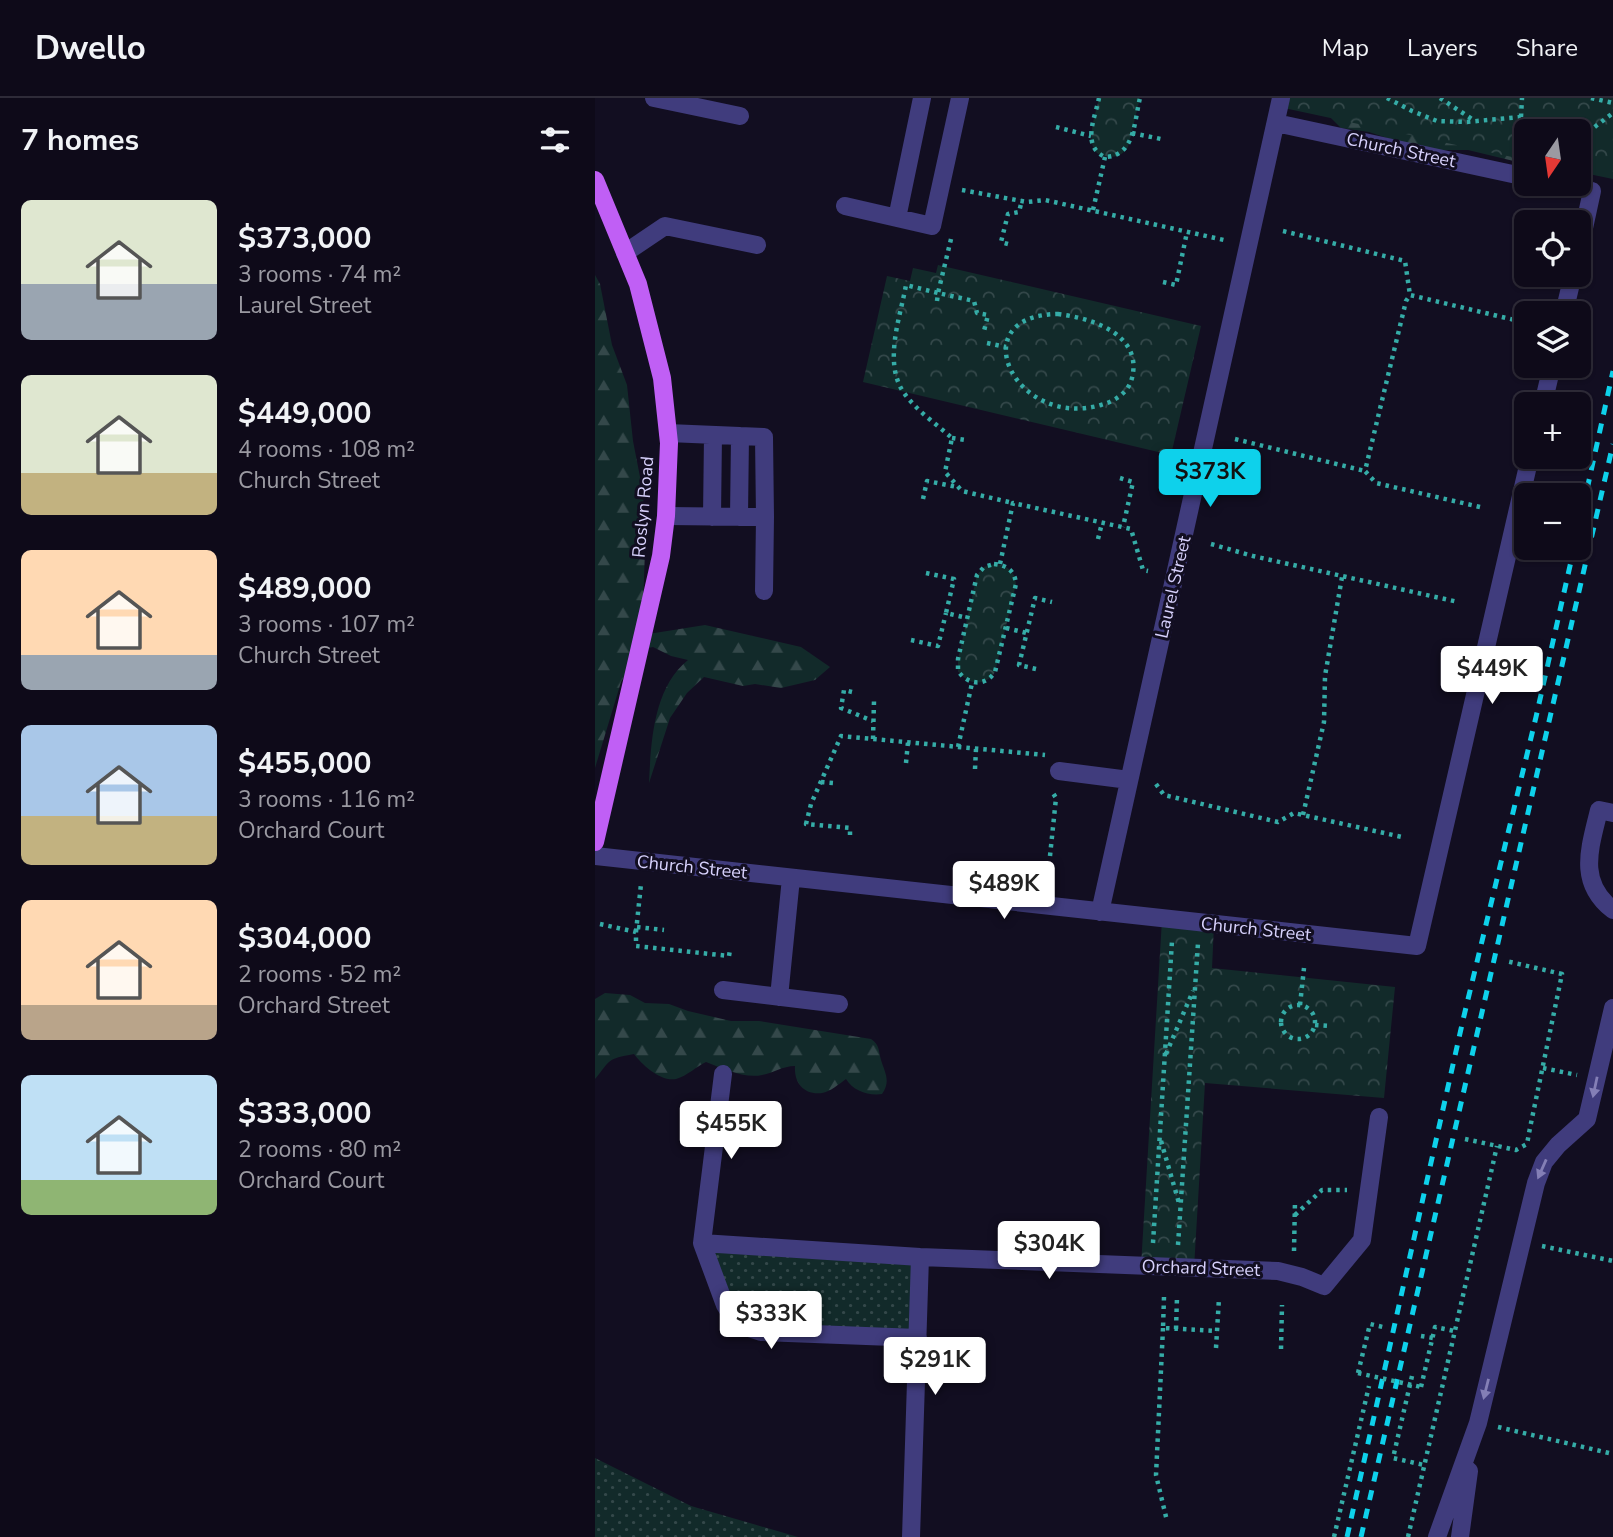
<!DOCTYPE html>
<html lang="en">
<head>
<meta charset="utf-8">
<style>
  body { margin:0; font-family:"Nunito Sans",sans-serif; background:#171322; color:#f1f3f6; height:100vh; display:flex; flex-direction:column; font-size:26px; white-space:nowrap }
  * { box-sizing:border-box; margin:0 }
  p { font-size:23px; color:#9b9aa2 }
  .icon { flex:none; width:38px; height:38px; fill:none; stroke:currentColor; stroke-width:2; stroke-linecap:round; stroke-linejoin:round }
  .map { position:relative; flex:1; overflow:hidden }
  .side { display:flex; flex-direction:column; background:#0e0a19; width:595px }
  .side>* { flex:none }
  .needle { width:46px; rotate:193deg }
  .controls { position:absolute; left:919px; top:21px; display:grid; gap:14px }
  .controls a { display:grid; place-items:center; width:77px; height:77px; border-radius:10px; background:#0e0a19; box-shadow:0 2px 5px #0004,0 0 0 2px #2e2b38; font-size:35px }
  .price { position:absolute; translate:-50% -60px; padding:0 16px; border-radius:7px; background:#fff; color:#222; font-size:23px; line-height:46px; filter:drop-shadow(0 2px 4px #0008) }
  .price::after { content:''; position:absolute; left:50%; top:42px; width:21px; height:16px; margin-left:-10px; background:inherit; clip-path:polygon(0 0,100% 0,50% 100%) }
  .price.active { background:#0ed1eb; color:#111 }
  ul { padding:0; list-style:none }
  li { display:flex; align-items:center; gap:21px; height:175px; padding:0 21px }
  li span { display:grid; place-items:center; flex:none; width:196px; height:140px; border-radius:10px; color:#555 }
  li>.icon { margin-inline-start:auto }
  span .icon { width:84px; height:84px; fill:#fffc; stroke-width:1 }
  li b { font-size:30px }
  h2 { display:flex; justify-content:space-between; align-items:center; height:84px; padding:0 21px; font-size:30px }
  header { display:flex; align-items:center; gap:42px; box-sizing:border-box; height:98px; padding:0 35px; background:#0e0a19; border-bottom:2px solid #2e2b38 }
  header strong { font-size:33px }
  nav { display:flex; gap:38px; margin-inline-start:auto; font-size:24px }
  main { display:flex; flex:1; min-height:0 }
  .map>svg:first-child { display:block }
  .grass { fill:url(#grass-dots) }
  .forest { fill:url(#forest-firs) }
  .park { fill:url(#park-crowns) }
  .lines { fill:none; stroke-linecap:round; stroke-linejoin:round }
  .path { stroke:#35aca7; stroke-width:4.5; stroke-dasharray:3.5 5; stroke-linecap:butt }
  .minor { stroke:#403c7d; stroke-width:18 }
  .major { stroke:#c05ff5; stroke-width:18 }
  .rail { stroke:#0ed1eb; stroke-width:5; stroke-dasharray:10 9; stroke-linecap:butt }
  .path-bridge { stroke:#35aca7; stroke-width:4.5; stroke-dasharray:3.5 5; stroke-linecap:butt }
  .oneway { fill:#847fb6 }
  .labels { text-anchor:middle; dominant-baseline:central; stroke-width:6; stroke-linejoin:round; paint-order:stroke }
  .street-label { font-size:18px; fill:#d7d1fc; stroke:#120e21 }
</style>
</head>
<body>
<header>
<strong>Dwello</strong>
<nav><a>Map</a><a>Layers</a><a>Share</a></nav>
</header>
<main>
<section class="side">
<h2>7 homes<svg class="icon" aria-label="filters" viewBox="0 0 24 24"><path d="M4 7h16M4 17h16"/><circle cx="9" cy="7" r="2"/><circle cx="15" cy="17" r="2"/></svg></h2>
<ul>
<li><span style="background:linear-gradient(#dfe7d0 60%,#9aa5b1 0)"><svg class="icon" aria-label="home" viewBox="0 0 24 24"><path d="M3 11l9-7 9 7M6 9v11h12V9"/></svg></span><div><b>$373,000</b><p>3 rooms · 74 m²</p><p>Laurel Street</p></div></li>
<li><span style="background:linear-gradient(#dfe7d0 70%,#c2b280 0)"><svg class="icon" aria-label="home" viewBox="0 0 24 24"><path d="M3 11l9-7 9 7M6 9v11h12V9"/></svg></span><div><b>$449,000</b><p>4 rooms · 108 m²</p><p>Church Street</p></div></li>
<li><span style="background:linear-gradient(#ffd9b3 75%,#9aa5b1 0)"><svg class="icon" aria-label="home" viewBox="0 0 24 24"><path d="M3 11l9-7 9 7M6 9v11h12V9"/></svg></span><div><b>$489,000</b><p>3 rooms · 107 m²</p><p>Church Street</p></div></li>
<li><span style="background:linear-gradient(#a9c7e8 65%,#c2b280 0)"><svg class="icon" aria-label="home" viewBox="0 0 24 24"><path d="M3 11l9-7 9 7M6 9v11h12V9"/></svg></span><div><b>$455,000</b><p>3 rooms · 116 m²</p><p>Orchard Court</p></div></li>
<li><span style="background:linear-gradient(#ffd9b3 75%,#b9a48a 0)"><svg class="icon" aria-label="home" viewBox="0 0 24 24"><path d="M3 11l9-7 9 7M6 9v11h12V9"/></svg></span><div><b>$304,000</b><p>2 rooms · 52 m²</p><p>Orchard Street</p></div></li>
<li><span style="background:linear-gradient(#bfe0f5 75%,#8fb573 0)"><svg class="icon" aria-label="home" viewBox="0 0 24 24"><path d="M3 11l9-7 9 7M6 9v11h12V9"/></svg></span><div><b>$333,000</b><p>2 rooms · 80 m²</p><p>Orchard Court</p></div></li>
</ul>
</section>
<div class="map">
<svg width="1018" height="1439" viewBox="0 0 1018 1439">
  <defs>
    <pattern id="grass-dots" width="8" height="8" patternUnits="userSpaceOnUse" patternTransform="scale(1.75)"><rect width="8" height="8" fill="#122a2a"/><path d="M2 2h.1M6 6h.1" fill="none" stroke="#34484a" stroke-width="1.8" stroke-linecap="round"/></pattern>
    <pattern id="forest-firs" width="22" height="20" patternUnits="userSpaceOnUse" patternTransform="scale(1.75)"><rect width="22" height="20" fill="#122a2a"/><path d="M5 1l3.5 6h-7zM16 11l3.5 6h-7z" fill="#34484a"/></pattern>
    <pattern id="park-crowns" width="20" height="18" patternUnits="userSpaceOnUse" patternTransform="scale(1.75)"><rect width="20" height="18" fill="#122a2a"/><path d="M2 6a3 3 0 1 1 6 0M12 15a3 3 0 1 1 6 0" fill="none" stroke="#34484a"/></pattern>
  </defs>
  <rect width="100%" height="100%" fill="#120e21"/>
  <!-- grass -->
  <path class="grass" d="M107 1145 325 1159 323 1240 151 1229Z
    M0 1360 96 1408 203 1439H0Z"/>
  <!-- forest -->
  <path class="forest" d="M751 0 931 37V66L873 52H843L813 47 774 34 746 30 736 20 741 8Z
    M0 177 5 186 17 247 32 287 38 343 46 384 51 423 47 537 110 527 206 549 235 569 220 582 186 590 160 586 148 588 109 579 92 595 75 620 54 685C56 645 58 590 93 562L76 558 58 549 44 552 26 584 0 670Z
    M10 895 35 897 50 905 74 906 93 913 136 923H164L276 941C285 947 283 952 286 962 290 975 296 983 287 996 274 998 258 993 251 981 244 986 235 994 227 995 208 997 199 984 200 968 187 968 179 975 167 977 150 981 126 970 111 964 102 968 92 978 81 981 66 984 47 967 39 956 11 961 16 962 0 981V901Z"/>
  <!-- park -->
  <path class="park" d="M504 0H545L533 49C529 56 522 59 514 59 484 58 501 16 504 0Z
    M686 0H1018V81L984 74V33H931V62L689 10Z
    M343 167 606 228 576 357 268 284 292 178 315 183 318 170 341 175Z
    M399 466C412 467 420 473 421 486L400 574C390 589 373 587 363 573V561L382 477 389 469Z
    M567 822 619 827 617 870 800 889 789 1000 610 985 599 1170 546 1168Z"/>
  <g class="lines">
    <!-- path -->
    <path class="path" d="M504 0C500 20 486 48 510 59 540 58 539 24 545 0
      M792 0 817 13 842 23 871 24 926 19 954 33
      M845 0 880 23
      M996 0 1018 5
      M926 19 927 0
      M461 29 496 38
      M537 35 566 41
      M984 35 997 31 1018 15
      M367 92 432 104 450 102 629 142
      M498 112 510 59
      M688 133 810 163 815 197
      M356 141 343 195 379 203 382 215 393 217 389 233
      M413 146 406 144 413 116 424 114 427 102
      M568 184 581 187 592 134
      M342 203 343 195 311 187C305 220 288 265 309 295 321 312 341 326 357 340L350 374 367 393 418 405
      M463 216C496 220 548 236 537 280 533 295 520 303 506 307 420 332 365 217 463 216Z
      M392 245 411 249
      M357 340 370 342
      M640 341 770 373
      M525 380 538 384 528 429
      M328 401 332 383 362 389
      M885 409 781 385 770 373 811 203 815 197 928 224
      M503 441 507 425
      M616 446 658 458 863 504
      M399 466C412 467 420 473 421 486L400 574C390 589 373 587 363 573V561L382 477 389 469Z
      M405 466 418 405 536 431 548 472 553 473
      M331 475 359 481 351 515 372 520
      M411 530 432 535
      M316 542 343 548 351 515
      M441 571 424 567 440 500 457 504
      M257 594 249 592 246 610 278 623
      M278 641 279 603
      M363 649 377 585
      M311 665 313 644
      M380 671 381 651
      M226 684 238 685
      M561 686 569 697 683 724 699 715 807 739
      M708 717 729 624 730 578 747 479
      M255 737V730L211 726 216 706 246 638 450 657
      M455 758 461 700 458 695
      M5 826 41 834V848L134 858 135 852
      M42 829 69 832
      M41 834 46 786
      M686 924a17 17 0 1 1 34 0a17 17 0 1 1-34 0Z
      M705 907 709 870
      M720 927 735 928
      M571 956 598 893
      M948 970 982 977
      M870 1041 921 1052 932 1046 935 1030 967 876 911 863
      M566 1043 584 1105
      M700 1117 727 1092H752
      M558 1145 577 843
      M583 1147 603 845
      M947 1148 1018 1163
      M699 1153 700 1103
      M569 1199 568 1230 622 1233
      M568 1230 561 1377 572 1423
      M581 1231 582 1199
      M826 1238 838 1240
      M621 1250 624 1200
      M686 1251 687 1207
      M763 1275 775 1226 788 1229
      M817 1278 798 1360 829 1367
      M826 1289 840 1229 859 1233
      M903 1329 1018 1356
      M739 1439 774 1288
      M813 1439 902 1048"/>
    <!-- minor -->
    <path class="minor" d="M59 0 145 18
      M681 25 931 79
      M963 86 997 93 984 153
      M250 108 337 128 365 0
      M302 120 327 0
      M30 155 70 128 162 147
      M969 215 978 177
      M948 306 957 268
      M71 418 170 419 169 339 73 335
      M117 419 118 337
      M144 419 145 338
      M169 493 170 419
      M464 673 534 682
      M1018 715 1004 712C995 750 982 784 1018 812
      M0 758 822 848 935 359
      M505 814 686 0
      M128 892 244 906
      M184 899 196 780
      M128 976 107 1145 130 1207 138 1220 151 1229 166 1234 323 1240
      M107 1145 325 1159 683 1173 707 1179 729 1188 767 1142 784 1019
      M316 1439 325 1159
      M842 1439 883 1325 941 1085 949 1064 963 1047 992 1021 1018 910
      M865 1439 874 1373"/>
    <!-- major -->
    <path class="major" d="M0 82 43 186 67 280 74 345 71 418 66 458 0 744"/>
    <!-- rail -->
    <path class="rail" d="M984 428 1018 273
      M752 1439 868 922 941 619 979 450
      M766 1439 1018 346"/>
    <!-- path-bridge -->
    <path class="path-bridge" d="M763 1275 826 1289"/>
  </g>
  <!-- one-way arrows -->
  <defs><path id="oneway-solid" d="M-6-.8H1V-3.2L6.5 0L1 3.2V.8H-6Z" transform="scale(1.75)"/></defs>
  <g class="oneway">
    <use href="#oneway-solid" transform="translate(1000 989) rotate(102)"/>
    <use href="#oneway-solid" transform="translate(947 1071) rotate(114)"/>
    <use href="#oneway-solid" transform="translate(891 1291) rotate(104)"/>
  </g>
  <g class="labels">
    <!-- street labels -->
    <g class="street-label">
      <text transform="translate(806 52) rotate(12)">Church Street</text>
      <text transform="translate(48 409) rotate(-85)">Roslyn Road</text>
      <text transform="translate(578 489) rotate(-77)">Laurel Street</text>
      <text transform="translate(97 769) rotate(6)">Church Street</text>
      <text transform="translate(661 831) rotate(6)">Church Street</text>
      <text transform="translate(606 1170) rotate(2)">Orchard Street</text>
    </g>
  </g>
</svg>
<div class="controls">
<a><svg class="needle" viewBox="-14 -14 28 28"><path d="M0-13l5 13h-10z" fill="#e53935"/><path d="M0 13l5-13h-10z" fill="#9b9aa2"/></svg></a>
<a><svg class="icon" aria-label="locate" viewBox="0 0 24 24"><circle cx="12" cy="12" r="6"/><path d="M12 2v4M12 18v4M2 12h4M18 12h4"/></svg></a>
<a><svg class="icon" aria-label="layers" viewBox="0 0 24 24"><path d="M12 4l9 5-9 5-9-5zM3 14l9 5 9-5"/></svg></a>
<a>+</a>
<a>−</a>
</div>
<b class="price active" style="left:615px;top:411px">$373K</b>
<b class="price" style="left:897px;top:608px">$449K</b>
<b class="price" style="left:409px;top:823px">$489K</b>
<b class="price" style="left:136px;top:1063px">$455K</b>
<b class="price" style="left:454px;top:1183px">$304K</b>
<b class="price" style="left:176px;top:1253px">$333K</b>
<b class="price" style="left:340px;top:1299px">$291K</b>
</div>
</main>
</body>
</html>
